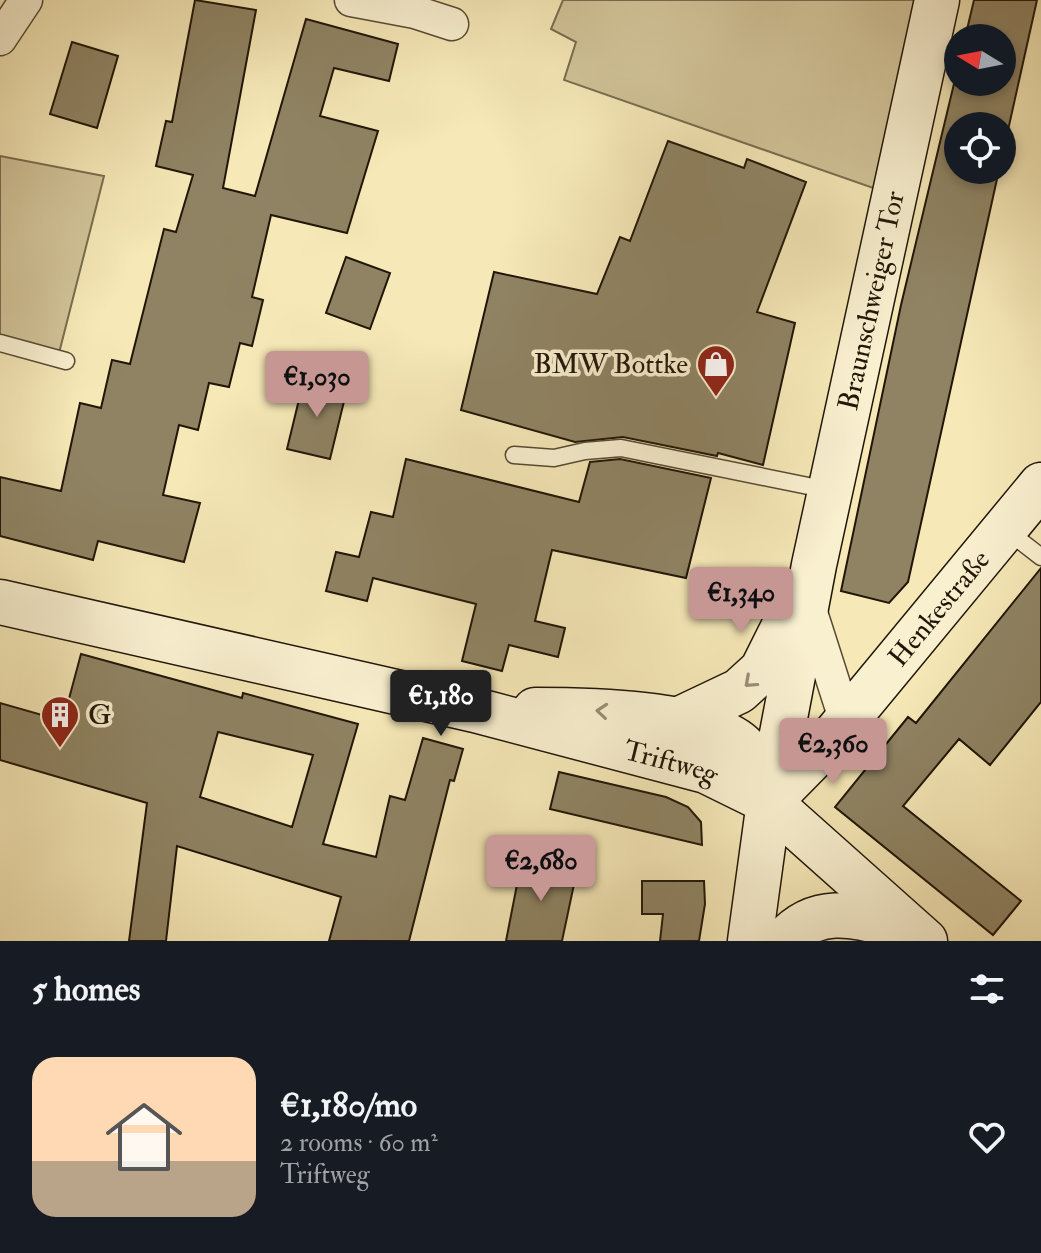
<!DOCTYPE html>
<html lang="en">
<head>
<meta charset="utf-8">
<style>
  body { margin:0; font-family:"IM FELL Double Pica",serif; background:#242831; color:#f1f3f6; height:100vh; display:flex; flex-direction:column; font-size:30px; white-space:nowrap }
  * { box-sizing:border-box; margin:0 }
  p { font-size:26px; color:#9ea1a6 }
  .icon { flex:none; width:44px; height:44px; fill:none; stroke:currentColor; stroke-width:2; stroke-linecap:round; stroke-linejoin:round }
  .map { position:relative; height:941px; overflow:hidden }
  .details { display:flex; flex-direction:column; background:#171b24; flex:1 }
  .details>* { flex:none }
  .needle { width:52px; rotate:280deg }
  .buttons { position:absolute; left:944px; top:24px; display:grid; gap:16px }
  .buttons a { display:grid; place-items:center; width:72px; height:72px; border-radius:50%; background:#171b24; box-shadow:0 4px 12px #0003; font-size:40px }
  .price { position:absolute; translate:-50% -68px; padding:0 18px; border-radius:8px; background:#c59692; color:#111; font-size:26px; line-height:52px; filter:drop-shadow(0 2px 4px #0008) }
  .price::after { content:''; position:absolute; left:50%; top:48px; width:24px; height:18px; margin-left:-12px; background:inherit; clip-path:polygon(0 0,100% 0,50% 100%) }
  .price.active { background:#222; color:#fff }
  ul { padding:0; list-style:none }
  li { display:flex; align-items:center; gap:24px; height:200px; padding:0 32px }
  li+li { border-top:2px solid #363941 }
  li span { display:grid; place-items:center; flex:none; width:224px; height:160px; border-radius:24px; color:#555 }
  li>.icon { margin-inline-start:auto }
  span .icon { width:96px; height:96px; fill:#fffc; stroke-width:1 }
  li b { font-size:34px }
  h2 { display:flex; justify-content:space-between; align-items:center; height:96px; padding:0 32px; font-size:34px }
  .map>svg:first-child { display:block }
  .green { fill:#d2c499; stroke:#796d50; stroke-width:2 }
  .building { fill:#8f8363; stroke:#201608; stroke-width:2; fill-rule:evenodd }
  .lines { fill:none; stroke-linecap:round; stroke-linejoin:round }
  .lane-casing { stroke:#564a34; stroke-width:19 }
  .street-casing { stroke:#564a34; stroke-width:35 }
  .secondary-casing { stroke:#201608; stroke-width:47 }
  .lane { stroke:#f9f0d0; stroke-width:16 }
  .street { stroke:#f9f0d0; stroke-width:32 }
  .secondary { stroke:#f9f0d0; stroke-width:44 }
  .oneway { stroke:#978e76 }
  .labels { text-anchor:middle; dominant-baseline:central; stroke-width:7; stroke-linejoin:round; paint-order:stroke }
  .street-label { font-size:28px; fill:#201608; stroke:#f9f0d0 }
  .poi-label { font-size:28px; fill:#201608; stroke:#f9f0d0; text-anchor:end }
</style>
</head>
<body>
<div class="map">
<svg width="1041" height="941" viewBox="0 0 1041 941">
  <rect width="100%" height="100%" fill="#f6e8b7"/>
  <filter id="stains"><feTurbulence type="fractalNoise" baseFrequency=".0025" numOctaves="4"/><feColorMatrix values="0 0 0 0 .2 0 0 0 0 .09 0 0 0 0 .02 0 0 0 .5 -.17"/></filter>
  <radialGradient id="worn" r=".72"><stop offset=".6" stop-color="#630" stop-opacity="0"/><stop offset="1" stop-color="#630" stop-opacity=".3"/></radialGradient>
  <!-- green -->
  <path class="green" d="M563 0H916L876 189 564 80 576 42 551 29Z
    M0 156 104 176 57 361 0 349Z"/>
  <!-- building -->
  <path class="building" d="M195 0 256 10 223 188 255 196 306 19 398 44 389 81 334 68 320 116 378 131 347 233 271 215 252 297 263 300 252 346 240 343 229 387 209 383 198 430 179 425 163 495 200 503 184 562 98 541 93 560 0 536V477L61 491 80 403 101 408 112 360 130 364 164 229 176 232 193 175 156 166 166 121 172 122Z
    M974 0H1037L1002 157V126H958V170H999L908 582 889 603 841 591 901 305 958 67V82H1002V38H965Z
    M72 42 118 56 97 128 50 114Z
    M668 141 744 168 747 159 806 182 757 312 795 323 763 465 718 453 717 456 623 437 575 442 461 410 494 272 597 294 620 237 630 241Z
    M346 257 390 273 370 329 326 313Z
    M304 379 347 389 330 459 287 449Z
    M406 459 579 502 590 462 620 459 711 478 686 578 552 550 535 621 565 628 558 657 509 645 502 671 462 661 476 604 373 578 367 601 326 591 336 552 359 557 371 512 393 517Z
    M1041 568V702L990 765 959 739 903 806 1021 901 993 935 835 807 908 717 916 723Z
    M81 654 242 698 243 693 358 724 323 844 376 857 390 796 405 800 423 738 463 749 454 781 450 780 409 941H329L341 897 177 846 166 941H129L147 803 0 760V703L63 721ZM218 732 313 755 292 827 200 797Z
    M559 772 666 797 688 807 701 822 702 845 550 809Z
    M522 859 577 870 562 941H506Z
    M642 881H704L705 904 699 941H660L663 914H642Z"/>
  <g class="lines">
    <defs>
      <path id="lane" d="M0 343 66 361
        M514 455 554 458 585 451 621 448 828 490
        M1005 529 1041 557"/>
      <path id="street" d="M351 0 415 12 452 24
        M0 39 26 0
        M808 603 846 722"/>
      <g id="secondary">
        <path id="s1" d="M0 602 475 710 706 771 769 802 925 941"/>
        <path d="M535 710C583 710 710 711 744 747 757 760 763 785 769 802"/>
        <path d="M680 719 739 691 762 670 793 608"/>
        <path id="s2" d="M769 802 832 738 1041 485"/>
        <path id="s3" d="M750 941 769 802 814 565 937 0"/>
        <path d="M784 941C820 900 862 918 907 929"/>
      </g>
    </defs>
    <!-- lane casing -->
    <use href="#lane" class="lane-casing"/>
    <!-- street casing -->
    <use href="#street" class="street-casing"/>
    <!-- secondary casing -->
    <use href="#secondary" class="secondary-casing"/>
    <!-- lane -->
    <use href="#lane" class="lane"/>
    <!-- street -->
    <use href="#street" class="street"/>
    <!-- secondary -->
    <use href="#secondary" class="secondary"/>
  </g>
  <!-- one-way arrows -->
  <defs><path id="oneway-chevron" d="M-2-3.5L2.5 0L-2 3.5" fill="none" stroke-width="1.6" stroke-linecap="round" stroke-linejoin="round" transform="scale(2)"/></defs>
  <g class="oneway">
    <use href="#oneway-chevron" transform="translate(750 682) rotate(138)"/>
    <use href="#oneway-chevron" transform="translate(602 711) rotate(-175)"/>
  </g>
  <!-- icons -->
  <defs>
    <symbol id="shop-pin" viewBox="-11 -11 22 30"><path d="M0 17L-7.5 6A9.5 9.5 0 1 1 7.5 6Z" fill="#8f2418" stroke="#f9f0d0"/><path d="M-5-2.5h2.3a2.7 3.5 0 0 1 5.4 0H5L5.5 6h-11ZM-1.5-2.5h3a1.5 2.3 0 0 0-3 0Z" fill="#fff"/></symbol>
    <symbol id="building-pin" viewBox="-11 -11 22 30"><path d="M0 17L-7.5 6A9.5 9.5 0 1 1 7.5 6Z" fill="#8f2418" stroke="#f9f0d0"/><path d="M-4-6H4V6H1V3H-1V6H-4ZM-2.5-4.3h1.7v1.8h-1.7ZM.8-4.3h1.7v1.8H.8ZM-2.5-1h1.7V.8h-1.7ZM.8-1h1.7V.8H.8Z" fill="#fff"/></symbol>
  </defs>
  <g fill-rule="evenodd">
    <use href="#shop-pin" x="694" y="342" width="44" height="60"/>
    <use href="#building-pin" x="38" y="693" width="44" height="60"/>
  </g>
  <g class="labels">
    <!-- street labels -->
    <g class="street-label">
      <text stroke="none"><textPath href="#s3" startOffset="652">Braunschweiger Tor</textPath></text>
      <text stroke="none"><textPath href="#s2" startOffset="258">Henkestraße</textPath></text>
      <text stroke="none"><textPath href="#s1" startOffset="690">Triftweg</textPath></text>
    </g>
    <!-- poi labels -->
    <g class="poi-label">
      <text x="688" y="364">BMW Bottke</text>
      <text x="88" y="715" text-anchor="start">G</text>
    </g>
  </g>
  <rect width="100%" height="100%" filter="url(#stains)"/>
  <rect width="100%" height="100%" fill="url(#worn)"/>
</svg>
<div class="buttons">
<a><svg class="needle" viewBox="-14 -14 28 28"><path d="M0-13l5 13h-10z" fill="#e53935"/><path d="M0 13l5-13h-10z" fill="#9ea1a6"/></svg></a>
<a><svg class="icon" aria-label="locate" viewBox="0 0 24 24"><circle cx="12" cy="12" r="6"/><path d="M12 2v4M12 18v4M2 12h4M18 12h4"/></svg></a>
</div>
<b class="price" style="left:317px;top:419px">€1,030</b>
<b class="price" style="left:741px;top:635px">€1,340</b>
<b class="price active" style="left:441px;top:738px">€1,180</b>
<b class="price" style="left:833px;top:786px">€2,360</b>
<b class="price" style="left:541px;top:903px">€2,680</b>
</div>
<section class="details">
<h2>5 homes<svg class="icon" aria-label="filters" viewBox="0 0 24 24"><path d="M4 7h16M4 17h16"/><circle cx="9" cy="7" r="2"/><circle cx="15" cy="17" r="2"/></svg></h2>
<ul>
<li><span style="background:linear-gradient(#ffd9b3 65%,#b9a48a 0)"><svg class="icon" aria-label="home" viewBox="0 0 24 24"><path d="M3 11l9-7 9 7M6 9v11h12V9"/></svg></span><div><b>€1,180/mo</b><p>2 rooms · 60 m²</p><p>Triftweg</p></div><svg class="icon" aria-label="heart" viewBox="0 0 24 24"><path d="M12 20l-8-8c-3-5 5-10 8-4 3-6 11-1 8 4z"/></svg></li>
</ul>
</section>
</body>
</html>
